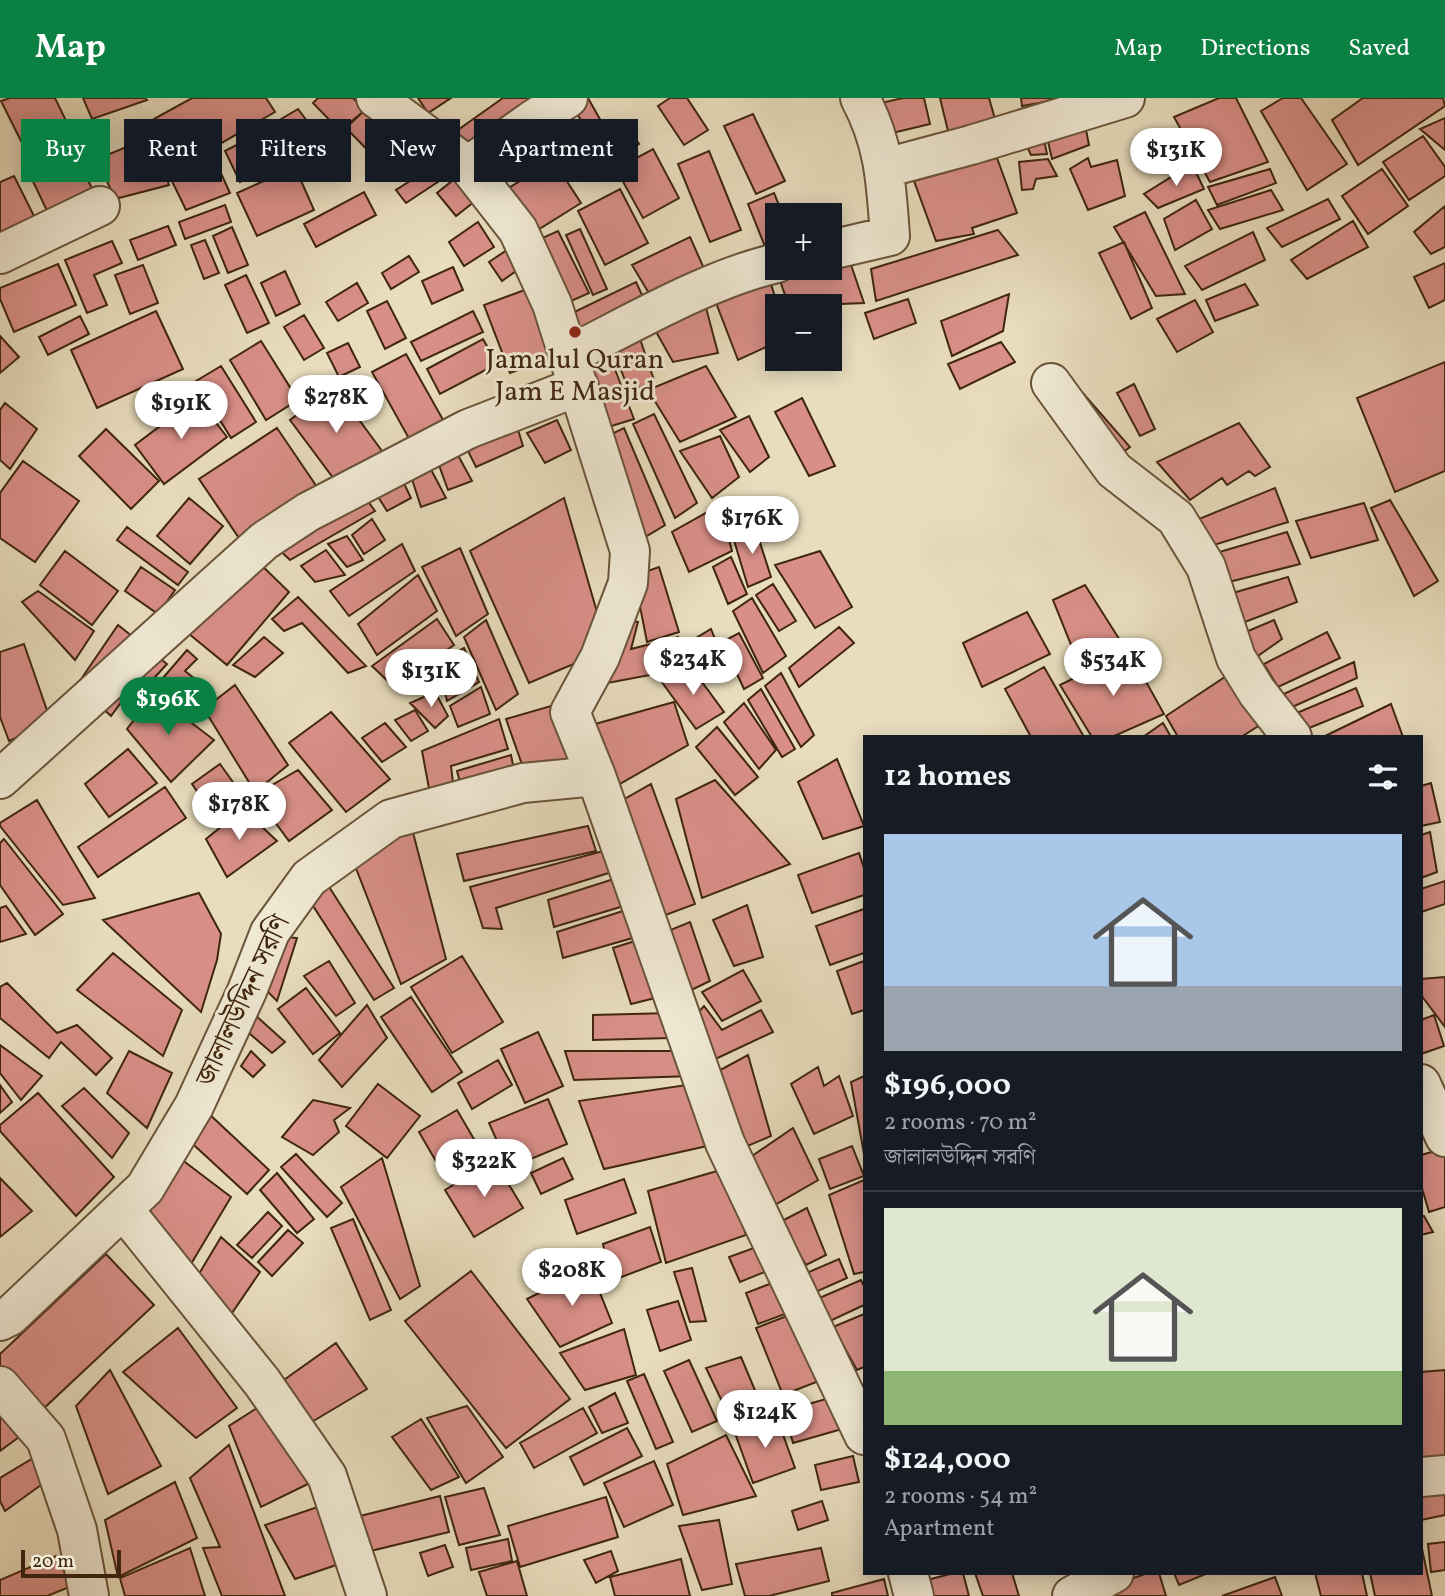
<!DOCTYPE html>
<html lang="en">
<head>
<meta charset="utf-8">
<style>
  body { margin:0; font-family:Vollkorn,"Noto Serif Bengali",serif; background:#20242c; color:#f1f3f6; height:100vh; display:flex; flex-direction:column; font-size:26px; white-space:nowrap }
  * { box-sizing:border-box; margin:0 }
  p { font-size:23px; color:#9ea1a6 }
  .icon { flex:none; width:38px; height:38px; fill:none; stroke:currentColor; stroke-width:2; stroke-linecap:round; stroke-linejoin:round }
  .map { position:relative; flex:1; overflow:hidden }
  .side { position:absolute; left:863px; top:637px; width:560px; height:840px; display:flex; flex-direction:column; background:#171b24; border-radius:0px; box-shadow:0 4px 18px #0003 }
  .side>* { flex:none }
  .banner { position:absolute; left:21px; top:21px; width:665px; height:63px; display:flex; gap:14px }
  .fabs { position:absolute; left:765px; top:105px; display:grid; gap:14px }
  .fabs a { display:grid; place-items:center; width:77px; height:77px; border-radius:0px; background:#171b24; box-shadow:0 4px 18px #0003; font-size:35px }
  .scale { position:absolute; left:21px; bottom:18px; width:100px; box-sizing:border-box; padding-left:7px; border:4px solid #40260e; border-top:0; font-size:19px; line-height:24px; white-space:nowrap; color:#40260e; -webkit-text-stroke:5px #f0e9d4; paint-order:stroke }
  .price { position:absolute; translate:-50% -60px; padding:0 16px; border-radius:24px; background:#fff; color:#222; font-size:23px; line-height:46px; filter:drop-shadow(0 2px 4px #0008) }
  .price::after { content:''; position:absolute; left:50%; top:42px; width:21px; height:16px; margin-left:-10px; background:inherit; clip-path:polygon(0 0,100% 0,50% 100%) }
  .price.current { background:#0b8043; color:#fff }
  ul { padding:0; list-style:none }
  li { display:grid; align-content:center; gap:14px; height:371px; padding:0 21px }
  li+li { border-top:2px solid #363941 }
  li span { display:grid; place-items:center; height:217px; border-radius:0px; color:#555 }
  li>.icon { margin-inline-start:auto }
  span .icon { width:126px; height:126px; fill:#fffc; stroke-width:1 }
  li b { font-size:30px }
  h2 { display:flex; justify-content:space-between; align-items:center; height:84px; padding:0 21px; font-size:30px }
  .chip { padding:0 24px; border-radius:0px; background:#171b24; box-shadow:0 4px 18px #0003; font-size:24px; line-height:63px }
  .chip.current { background:#0b8043; color:#fff }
  header { display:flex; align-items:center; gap:42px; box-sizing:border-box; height:98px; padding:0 35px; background:#0b8043; color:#fff }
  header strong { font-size:33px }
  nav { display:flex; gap:38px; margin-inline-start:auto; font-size:24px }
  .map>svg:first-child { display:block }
  .building { fill:#d98f88; stroke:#40260e; stroke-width:2 }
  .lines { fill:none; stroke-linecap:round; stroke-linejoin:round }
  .minor-casing { stroke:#6a543a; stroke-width:42 }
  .minor { stroke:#f0e9d4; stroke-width:38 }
  .poi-dot { fill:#8f2418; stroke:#f0e9d4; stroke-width:2.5 }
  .labels { text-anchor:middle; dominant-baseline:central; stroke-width:6; stroke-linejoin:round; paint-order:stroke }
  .poi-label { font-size:28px; fill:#40260e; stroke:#f0e9d4 }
  .street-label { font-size:28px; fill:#40260e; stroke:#f0e9d4 }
</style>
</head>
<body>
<header>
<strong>Map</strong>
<nav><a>Map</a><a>Directions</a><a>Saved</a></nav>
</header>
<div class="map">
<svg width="1445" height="1498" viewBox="0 0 1445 1498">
  <rect width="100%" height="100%" fill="#e8ddbd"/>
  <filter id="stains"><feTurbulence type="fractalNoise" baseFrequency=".00286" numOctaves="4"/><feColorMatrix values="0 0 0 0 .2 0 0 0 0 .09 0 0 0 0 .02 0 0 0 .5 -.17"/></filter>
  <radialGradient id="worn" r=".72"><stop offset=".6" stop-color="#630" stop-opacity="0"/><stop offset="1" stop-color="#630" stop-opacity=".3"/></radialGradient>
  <!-- building -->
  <path class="building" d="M10 0H55L70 31 24 49 1 3Z
    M83 0H145L147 2 92 21Z
    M192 0H266L275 14 180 69 154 21Z
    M318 0H353L365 12 340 33 313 5Z
    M418 0H451L428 15Z
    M503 0H541L469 56 455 34Z
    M580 0H588L610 39 595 47 571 5Z
    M670 0H687L708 32 684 47 658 8Z
    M903 0H924L930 26 888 36 881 5Z
    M940 0H989L995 21 948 33Z
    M1021 0H1069L1022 8Z
    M1219 0H1236L1268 64 1210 84 1174 19Z
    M1283 0H1301L1347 66 1307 92 1261 13Z
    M1363 0H1443L1445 8 1358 67 1332 22Z
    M369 8 417 58 394 79 346 30Z
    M298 11 310 27 282 47 271 27Z
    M753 16 785 83 756 96 724 28Z
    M1445 20V52L1420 31Z
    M324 26 338 50 312 64 298 41Z
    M545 27 554 41 494 79 485 64Z
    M1085 27 1089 47 1052 61 1047 39Z
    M628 29 639 46 583 82 573 66Z
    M262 32 274 54 257 61 248 41Z
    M1042 32 1047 56 1031 57 1022 38Z
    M153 38 169 87 115 101 95 57 100 60Z
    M1423 38 1445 69V78L1409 102 1383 64Z
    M242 44 258 77 240 84 225 53Z
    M653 51 679 100 643 120 616 71Z
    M72 52 95 96 50 119 28 73Z
    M709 53 741 132 710 144 678 66Z
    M450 57 459 70 406 105 396 92Z
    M214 60 230 95 186 112 169 77Z
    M997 60 1017 115 972 130 974 136 936 143 914 83Z
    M1088 60 1091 69 1117 62 1125 98 1088 112 1070 71Z
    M1048 61 1057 78 1036 81 1033 91 1022 92 1019 64Z
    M553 62 581 105 528 138 501 95Z
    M1192 66 1204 91 1158 110 1144 96Z
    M295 69 314 112 257 138 237 95Z
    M1270 71 1276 85 1217 107 1208 89Z
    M1382 71 1408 108 1368 136 1342 98Z
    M14 78 39 128 0 138V84Z
    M457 79 475 103 456 118 437 95Z
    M620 91 648 145 605 167 578 113Z
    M1271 92 1283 112 1220 131 1208 112Z
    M364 94 376 117 316 149 304 126Z
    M774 95 783 117H777V152L768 156 748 106Z
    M1328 101 1340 121 1282 149 1267 130Z
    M1196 102 1212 131 1175 152 1164 121Z
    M225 107 231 124 185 141 179 124Z
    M1445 108V149L1431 156 1414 134Z
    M1145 114 1185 196 1156 198 1114 129Z
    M1353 123 1368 149 1307 181 1291 162Z
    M478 124 494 149 464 168 449 144Z
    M168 128 176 147 138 162 130 142Z
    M232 129 248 167 228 175 213 138Z
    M580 131 607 191 593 197 566 137Z
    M998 132 1018 157 876 203 871 171Z
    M558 133 589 195 560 208 529 146Z
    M1253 134 1265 162 1202 192 1185 168Z
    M690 139 710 184 656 207 632 167Z
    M205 142 219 175 204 181 191 147Z
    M112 143 122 165 94 177 107 207 87 215 65 162Z
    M1124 144 1152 210 1131 221 1099 155Z
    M513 148 526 166 502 183 489 164Z
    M409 158 419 174 391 191 382 175Z
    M848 158 864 205 841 206 840 215 830 218V208H789L779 180 811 170H830Z
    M1445 165V202L1429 210 1414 179Z
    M58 166 76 207 14 234 0 201V190Z
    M143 167 158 205 130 216 115 177Z
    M453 169 463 192 432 206 422 183Z
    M285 173 300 206 276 218 261 185Z
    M246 177 269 225 247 235 225 187Z
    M768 177 778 208 777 244 738 262 713 197Z
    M636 184 649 212 574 249 560 221Z
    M357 185 368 205 338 223 326 204Z
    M1245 186 1258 207 1215 223 1206 202Z
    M530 190 556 258 510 275 484 207Z
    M1009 196 1003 233 952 258 941 223Z
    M908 201 916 225 874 241 865 215Z
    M1195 202 1213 234 1177 254 1157 221Z
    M387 203 406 240 385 251 367 213Z
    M705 206 718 255 673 264 655 232Z
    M156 213 183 271 97 310 71 252Z
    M473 213 483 234 421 263 411 244Z
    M304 217 324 250 304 262 284 229Z
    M80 218 89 236 48 257 39 239Z
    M638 235 654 282 630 295 612 249Z
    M0 238 19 259 0 275Z
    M483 241 497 266 440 296 427 271Z
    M261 243 298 302 266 322 230 262Z
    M1001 244 1015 264 960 291 948 266Z
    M348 245 360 269 339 279 327 255Z
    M606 248 634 321 605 330 578 261Z
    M406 256 446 327 412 346 372 274Z
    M1445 264V373L1395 394 1357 300Z
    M221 268 256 324 231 340 196 283Z
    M706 268 736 319 680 344 648 292Z
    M1134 286 1155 331 1140 338 1117 295Z
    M335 289 382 353 337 385 290 322Z
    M1081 293 1130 349 1118 358 1069 302Z
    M197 300 227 339 164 386 135 347Z
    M802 300 835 368 809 378 775 314Z
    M5 305 37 331 10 371 0 362V312Z
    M654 316 697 405 675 420 633 326Z
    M749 318 769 359 750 374 720 332Z
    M515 322 523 348 476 369 464 345Z
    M557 322 571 352 545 365 527 335Z
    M1239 325 1270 369 1255 378 1249 373 1227 387 1222 380 1190 402 1157 364Z
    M277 330 319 392 241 443 199 381Z
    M624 330 665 427 637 444 601 341Z
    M106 331 159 383 131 411 79 358Z
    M720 338 739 379 712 400 680 353Z
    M453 348 472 383 448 392 436 359Z
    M23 363 79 403 35 464 0 440V395Z
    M427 364 446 400 421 409 410 375Z
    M400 377 411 400 387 413 375 394Z
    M1275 390 1288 424 1204 450 1194 423Z
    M360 392 375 413 290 462 275 448Z
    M189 400 223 428 190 466 157 438Z
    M564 400 599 521 590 559 529 585 470 453Z
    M1390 402 1438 483 1414 498 1371 410Z
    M1364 405 1378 442 1311 460 1296 423Z
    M720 407 732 453 689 474 672 434Z
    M372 421 385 442 364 456 352 437Z
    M754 426 771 479 748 489 733 439Z
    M127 429 188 474 178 487 117 442Z
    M1287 434 1300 466 1225 485 1213 456Z
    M347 438 363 462 347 469 328 446Z
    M402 446 415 473 349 518 330 493Z
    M460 450 488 516 456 538 422 469Z
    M326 452 345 477 315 484 301 468Z
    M65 453 118 493 92 527 40 487Z
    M820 453 852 509 815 530 775 467Z
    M731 459 747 496 728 506 713 469Z
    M255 461 289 494 227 567 189 536Z
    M141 469 175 492 158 516 125 493Z
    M659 469 679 534 647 544 634 478Z
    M418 477 437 513 377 557 358 526Z
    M1288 479 1297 504 1237 527 1226 497Z
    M773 486 796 523 779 533 756 497Z
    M1085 487 1123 547 1076 559 1053 502Z
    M38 493 94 533 75 562 22 504Z
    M298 499 366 568 348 575 302 525 284 533 272 521Z
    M752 500 786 558 763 575 733 513Z
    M1027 514 1050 556 982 589 963 545Z
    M437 521 454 547 394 589 372 568Z
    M486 522 518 596 496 612 464 539Z
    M1274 522 1282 541 1255 560 1241 536Z
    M620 523 638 524 631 551 678 539 677 572 602 586Z
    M118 527 167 566 143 592 134 587 111 618 77 587Z
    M839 529 854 545 799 589 789 570Z
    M711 531 719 551 685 568 681 549Z
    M1327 534 1340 560 1278 589 1264 566Z
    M739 535 763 580 744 591 722 544Z
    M264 539 283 555 255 579 233 567Z
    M24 546 51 624 9 643 0 619V554Z
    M464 550 479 584 447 603 443 586 426 592 418 577Z
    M187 552 197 561 185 573 210 593 194 608 163 580Z
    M1129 553 1164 616 1112 639H1092L1060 587Z
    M1354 564 1357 580 1290 610 1279 598Z
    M691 569 724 614 696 631 661 583Z
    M1044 569 1084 639H1031L1005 591Z
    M781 575 814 637 801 649 765 588Z
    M1228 577 1260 627 1241 639H1178L1166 618Z
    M235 587 288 667 255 694 204 611Z
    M481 589 490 616 458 629 450 608Z
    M1356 590 1363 608 1302 633 1292 617Z
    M761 591 795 651 782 659 748 602Z
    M435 594 448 618 435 630 410 605Z
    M154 596 214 642 171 684 127 631Z
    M674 604 688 647 611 691 588 628Z
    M744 605 776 652 759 671 724 624Z
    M1391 606 1403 639H1323Z
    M551 608 569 663 525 675 506 621Z
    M415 612 428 633 411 643 395 622Z
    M331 614 390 681 346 714 289 645Z
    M499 621 508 651 451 668 454 694 431 701 422 653Z
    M385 625 406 649 382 664 362 640Z
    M1163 625 1171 639H1143Z
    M717 629 758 679 735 697 696 649Z
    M128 651 157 685 109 719 85 686Z
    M511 657 515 676 462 692 457 673Z
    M837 661 864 728 823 741 798 684Z
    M220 666 245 701 216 721 192 686Z
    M298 672 332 712 289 743 255 697Z
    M715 682 790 766 702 800 676 701Z
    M1431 685 1440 724 1421 728V688Z
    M651 686 695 806 655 821 621 703Z
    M165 689 186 720 98 779 78 749Z
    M37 702 95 800 63 807 0 728V725Z
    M243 711 277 743 227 779 206 741Z
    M410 723 446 861 401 886 352 760Z
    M588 728 596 753 464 783 457 756Z
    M1430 734 1437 774 1421 780V737Z
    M4 741 63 816 35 837 0 787V745Z
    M607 752 615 773 496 810 502 831 483 830 470 789Z
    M859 755 864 770V797L812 815 798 777Z
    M617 780 627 807 554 829 548 802Z
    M324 781 394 890 374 902 304 794Z
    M1445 783V806L1421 814V791Z
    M199 795 221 836 217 862 201 914 103 822Z
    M747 807 763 859 734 868 713 822Z
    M6 808 26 836 0 844V810Z
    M864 811V855L830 867 816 828Z
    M626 812 636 839 563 860 557 834Z
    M690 824 710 883 685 895 663 835Z
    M278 838 297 840 277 903 262 888Z
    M638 842 659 899 631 906 613 850Z
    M113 855 182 912 163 958 77 892Z
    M462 858 503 924 452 955 411 889Z
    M329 863 355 905 336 918 304 878Z
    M864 863V912L852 916 837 873Z
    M743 872 761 903 722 923 702 894Z
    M1445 879V929L1421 897V881Z
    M7 885 57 935 77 927 112 960 96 977 61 944 49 960 0 920V889Z
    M306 890 340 935 313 956 278 911Z
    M411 899 462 974 432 994 381 919Z
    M367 907 387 940 342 989 319 962Z
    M704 908 722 932 761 912 773 934 709 964 696 917Z
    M670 915 671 940 593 942V917Z
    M254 916 285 944 272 955 242 929Z
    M1434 917 1444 948 1421 956V922Z
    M538 934 563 988 525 1005 501 951Z
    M0 947 42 978 21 1002 0 975Z
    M129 953 172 975 147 1030 107 995Z
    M251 953 265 967 253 979 241 968Z
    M565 953H678L691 978 574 982Z
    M748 957 771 1038 738 1052 711 977Z
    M498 962 512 987 472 1011 458 985Z
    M818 969 824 988 839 978 853 1018 814 1036 791 986Z
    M864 978V1056L851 984Z
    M378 986 420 1018 387 1060 346 1028Z
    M693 986 716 1046 604 1071 579 1003Z
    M0 987 12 1004 0 1015Z
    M84 990 129 1035 112 1060 62 1008Z
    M38 995 114 1079 76 1118 0 1033V1027Z
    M548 1001 567 1046 509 1070 489 1025Z
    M313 1002 350 1010 334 1022 339 1034 313 1057 282 1039Z
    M457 1012 482 1055 444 1077 419 1034Z
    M207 1014 269 1072 247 1096 184 1038Z
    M793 1030 818 1082 773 1108 752 1058Z
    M852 1048 864 1078 830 1091 819 1061Z
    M1442 1051 1445 1059V1109L1429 1114 1421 1087V1057Z
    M296 1056 342 1105 327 1119 281 1069Z
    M177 1058 231 1099 182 1181 131 1116Z
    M382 1060 420 1188 400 1201 341 1089Z
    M563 1060 573 1081 541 1096 531 1075Z
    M494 1062 523 1110 474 1139 445 1092Z
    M724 1071 746 1137 666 1165 648 1093Z
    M277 1075 314 1121 297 1135 260 1092Z
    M0 1080 32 1113 0 1139Z
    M624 1081 636 1115 577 1136 565 1102Z
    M864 1082V1174L854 1176 829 1097Z
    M807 1110 826 1157 806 1167 780 1124Z
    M268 1114 282 1128 252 1160 237 1147Z
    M1421 1118H1424L1433 1134 1421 1137Z
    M353 1121 391 1212 370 1222 331 1130Z
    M650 1129 661 1164 611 1183 603 1146Z
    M288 1132 303 1145 272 1178 258 1164Z
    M221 1139 260 1174 217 1237 190 1191Z
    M762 1147 772 1171 740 1184 729 1159Z
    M106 1156 154 1207 41 1313 0 1270V1256Z
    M839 1161 847 1180 811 1196 802 1177Z
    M590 1170 612 1225 560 1249 527 1201Z
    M692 1170 706 1223 690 1224 674 1174Z
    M471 1173 570 1301 506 1350 405 1223Z
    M861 1182 864 1188V1207L830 1223 817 1201Z
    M772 1185 785 1216 758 1226 746 1195Z
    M678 1203 691 1242 660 1253 647 1212Z
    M792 1216 819 1283 783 1297 756 1230Z
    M864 1216V1269L857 1272 833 1229Z
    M178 1230 237 1310 196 1340 123 1274Z
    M624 1231 636 1277 585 1292 560 1255Z
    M336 1245 367 1291 300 1331 274 1289Z
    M741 1259 762 1309 731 1322 706 1270Z
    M689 1262 717 1323 692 1334 664 1273Z
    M110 1272 161 1368 108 1396 76 1308Z
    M1445 1272V1366L1421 1368V1274Z
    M644 1276 673 1344 656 1351 627 1283Z
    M615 1295 628 1325 602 1335 589 1309Z
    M840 1297 849 1329 793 1345 784 1313Z
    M271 1301 310 1385 261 1409 229 1328Z
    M467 1308 503 1359 466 1385 427 1320Z
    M583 1310 597 1335 534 1370 520 1345Z
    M0 1314 19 1339 0 1353Z
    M777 1320 795 1370 753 1385 735 1335Z
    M421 1321 459 1379 431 1392 392 1339Z
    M627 1330 642 1358 584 1387 570 1359Z
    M726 1337 756 1398 683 1417 667 1366Z
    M229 1347 285 1498H222L203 1450 220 1449 190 1380Z
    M40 1356 52 1379 5 1413 0 1403V1380Z
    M853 1358 859 1384 821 1392 815 1367Z
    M654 1363 673 1407 624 1429 604 1385Z
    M175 1384 197 1440 118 1479 105 1422Z
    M484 1390 500 1437 459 1447 445 1399Z
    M1445 1393V1417L1421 1422V1398Z
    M440 1398 449 1434 354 1457 344 1422Z
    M606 1399 618 1439 520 1469 508 1428Z
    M822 1403 828 1422 798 1432 792 1413Z
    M332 1404 351 1462 295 1481 265 1427Z
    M719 1422 732 1486 702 1492 679 1428Z
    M508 1441 512 1463 471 1472 466 1450Z
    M1445 1444V1472L1431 1474 1428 1446Z
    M1421 1446 1432 1498H1375L1370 1475H1421Z
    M445 1447 453 1469 428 1478 420 1455Z
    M190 1450 205 1498H125L120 1480Z
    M821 1450 829 1483 769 1498H745L736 1466Z
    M611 1453 618 1473 596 1485 584 1462Z
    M56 1458 72 1488 47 1498H0V1482Z
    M681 1461 690 1498H615L610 1479Z
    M517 1463 527 1498H487L479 1474Z
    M954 1475H963L969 1498H926L923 1483Z
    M975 1475H1012L1019 1498H983Z
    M1148 1475H1159L1166 1498H1081Z
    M1174 1475H1208L1179 1487Z
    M1315 1475H1362L1367 1498H1321Z
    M1275 1479 1282 1498H1222Z
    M884 1481 888 1498H832V1495Z"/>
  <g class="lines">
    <defs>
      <path id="minor" d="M376 0 468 68 518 132 552 206 630 453 628 485 600 559 570 614 596 678 725 1045 864 1337
        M468 68 534 21 568 0
        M885 70 971 47 1125 0
        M830 152 890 138C886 85 885 47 860 0
        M0 156 100 108
        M569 257C633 225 708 181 777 165
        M1051 285 1114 372 1176 420 1206 469 1236 560 1257 594 1292 639
        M0 681 264 443 308 414 468 331 579 288
        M1421 986 1445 1039
        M123 1111 262 1284 327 1378 367 1498
        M0 1223 10 1218 145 1090 194 1008 247 893 270 834 309 780 391 721 523 685 596 678
        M0 1288 46 1341 77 1432 89 1498
        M1421 1379 1445 1377
        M908 1475 914 1498
        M1072 1498 1114 1475"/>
    </defs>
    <!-- minor casing -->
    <use href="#minor" class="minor-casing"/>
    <!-- minor -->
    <use href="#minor" class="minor"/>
  </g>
  <!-- markers -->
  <circle class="poi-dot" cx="575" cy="234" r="7"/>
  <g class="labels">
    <!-- poi labels -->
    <g class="poi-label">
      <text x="575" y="262">Jamalul Quran<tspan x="575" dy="32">Jam E Masjid</tspan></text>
    </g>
    <!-- street labels -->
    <g class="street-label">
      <text transform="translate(244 903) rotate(-65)">জালালউদ্দিন সরণি</text>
    </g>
  </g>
  <rect width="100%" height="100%" filter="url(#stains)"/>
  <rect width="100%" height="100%" fill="url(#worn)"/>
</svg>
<div class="fabs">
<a>+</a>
<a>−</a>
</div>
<div class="scale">20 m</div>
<b class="price" style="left:1176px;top:90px">$131K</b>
<b class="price" style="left:336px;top:337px">$278K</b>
<b class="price" style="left:181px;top:343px">$191K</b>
<b class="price" style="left:752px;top:458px">$176K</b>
<b class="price" style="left:693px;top:599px">$234K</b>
<b class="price" style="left:1113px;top:600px">$534K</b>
<b class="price" style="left:431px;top:611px">$131K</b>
<b class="price current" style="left:168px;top:639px">$196K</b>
<b class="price" style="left:239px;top:744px">$178K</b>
<b class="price" style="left:484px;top:1101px">$322K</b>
<b class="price" style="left:572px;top:1210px">$208K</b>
<b class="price" style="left:765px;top:1352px">$124K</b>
<div class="banner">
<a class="chip current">Buy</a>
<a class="chip">Rent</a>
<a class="chip">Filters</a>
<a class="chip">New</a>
<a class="chip">Apartment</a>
</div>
<section class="side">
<h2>12 homes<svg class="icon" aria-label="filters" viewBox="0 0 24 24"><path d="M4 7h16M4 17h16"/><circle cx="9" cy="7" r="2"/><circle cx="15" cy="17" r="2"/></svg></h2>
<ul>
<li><span style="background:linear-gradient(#a9c7e8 70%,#9aa5b1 0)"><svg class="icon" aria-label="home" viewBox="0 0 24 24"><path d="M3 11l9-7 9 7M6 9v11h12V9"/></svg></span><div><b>$196,000</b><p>2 rooms · 70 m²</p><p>জালালউদ্দিন সরণি</p></div></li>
<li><span style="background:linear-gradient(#dfe7d0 75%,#8fb573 0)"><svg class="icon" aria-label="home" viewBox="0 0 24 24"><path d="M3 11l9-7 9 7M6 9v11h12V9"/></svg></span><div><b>$124,000</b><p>2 rooms · 54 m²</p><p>Apartment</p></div></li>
</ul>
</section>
</div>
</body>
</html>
